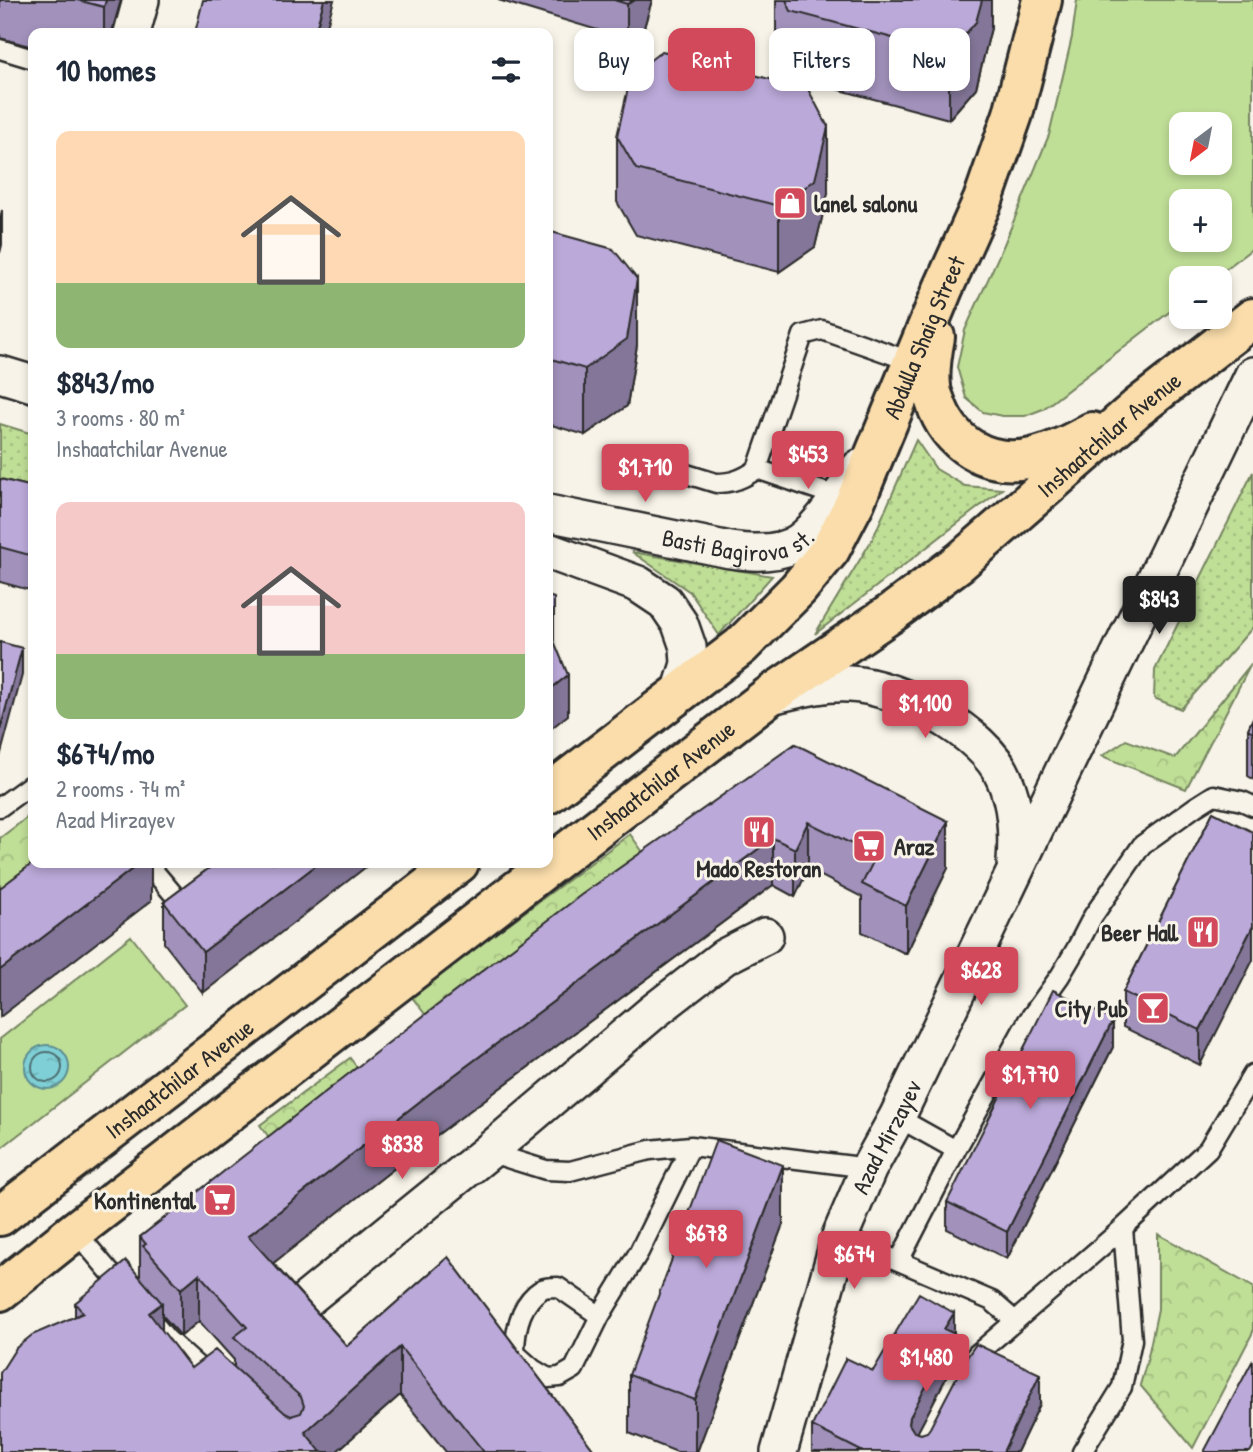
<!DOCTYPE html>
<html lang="en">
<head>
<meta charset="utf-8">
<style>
  body { margin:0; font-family:"Patrick Hand",sans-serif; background:#f2f2f3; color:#1f2937; height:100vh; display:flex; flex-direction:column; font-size:26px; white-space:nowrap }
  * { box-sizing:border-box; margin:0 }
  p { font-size:23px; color:#747a83 }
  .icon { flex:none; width:38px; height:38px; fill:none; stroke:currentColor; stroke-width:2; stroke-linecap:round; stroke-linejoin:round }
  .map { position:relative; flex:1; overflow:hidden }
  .side { position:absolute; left:28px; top:28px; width:525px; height:840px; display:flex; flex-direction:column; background:#fff; border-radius:14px; box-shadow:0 4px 10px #0003 }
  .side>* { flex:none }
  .banner { position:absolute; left:574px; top:28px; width:574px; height:63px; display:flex; gap:14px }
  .needle { width:46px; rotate:212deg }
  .buttons { position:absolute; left:1169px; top:112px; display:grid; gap:14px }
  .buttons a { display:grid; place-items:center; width:63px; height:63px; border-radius:14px; background:#fff; box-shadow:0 4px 10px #0003; font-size:35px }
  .price { position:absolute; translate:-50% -60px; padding:0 16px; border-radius:7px; background:#d1495b; color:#fff; font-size:23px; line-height:46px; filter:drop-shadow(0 2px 4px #0008) }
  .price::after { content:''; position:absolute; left:50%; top:42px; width:21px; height:16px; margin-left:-10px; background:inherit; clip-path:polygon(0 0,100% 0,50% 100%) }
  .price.on { background:#222; color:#fff }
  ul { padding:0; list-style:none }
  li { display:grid; align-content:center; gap:14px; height:371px; padding:0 28px }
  li span { display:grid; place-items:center; height:217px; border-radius:14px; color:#555 }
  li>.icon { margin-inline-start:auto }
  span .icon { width:126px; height:126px; fill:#fffc; stroke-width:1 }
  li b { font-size:30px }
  h2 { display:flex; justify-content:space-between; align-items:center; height:84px; padding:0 28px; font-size:30px }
  .tag { padding:0 24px; border-radius:14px; background:#fff; box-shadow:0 4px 10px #0003; font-size:24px; line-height:63px }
  .tag.on { background:#d1495b; color:#fff }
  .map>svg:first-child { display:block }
  .grass { fill:url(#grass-dots); stroke:#758460; stroke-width:2 }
  .forest { fill:url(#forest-crowns); stroke:#758460; stroke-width:2 }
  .green { fill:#bfde96; stroke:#758460; stroke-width:2; fill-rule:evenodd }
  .water { fill:url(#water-ripples); stroke:#5d8e92; stroke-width:2 }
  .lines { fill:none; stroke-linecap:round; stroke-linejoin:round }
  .shore { stroke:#4d6d6f; stroke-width:2 }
  .lane-casing { stroke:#2b2b2b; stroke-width:23 }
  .street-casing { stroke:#2b2b2b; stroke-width:40 }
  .primary-casing { stroke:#2b2b2b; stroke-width:44 }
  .lane { stroke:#f7f3e8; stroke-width:18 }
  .street { stroke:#f7f3e8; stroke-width:35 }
  .primary { stroke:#faddab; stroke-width:38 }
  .wall { fill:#a191bb; stroke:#2b2b2b; stroke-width:2; fill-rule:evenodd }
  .shaded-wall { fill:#837698; stroke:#2b2b2b; stroke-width:2 }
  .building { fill:#bba9d9; stroke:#2b2b2b; stroke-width:2 }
  .labels { text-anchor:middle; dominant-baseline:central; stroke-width:6; stroke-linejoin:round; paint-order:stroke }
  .poi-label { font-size:24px; font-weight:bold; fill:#2b2b2b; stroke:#f7f3e8; text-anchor:end }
  .street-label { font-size:24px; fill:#2b2b2b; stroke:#f7f3e8 }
</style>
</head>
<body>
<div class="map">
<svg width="1253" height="1452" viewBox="0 0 1253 1452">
  <defs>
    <pattern id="grass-dots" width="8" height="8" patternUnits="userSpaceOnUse" patternTransform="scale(1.75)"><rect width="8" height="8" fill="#bfde96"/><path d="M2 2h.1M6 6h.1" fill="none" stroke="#a4bf81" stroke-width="1.8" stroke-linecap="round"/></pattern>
    <pattern id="forest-crowns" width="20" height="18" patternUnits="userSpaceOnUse" patternTransform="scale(1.75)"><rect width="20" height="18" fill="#bfde96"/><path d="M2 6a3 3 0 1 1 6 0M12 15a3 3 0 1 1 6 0" fill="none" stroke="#a4bf81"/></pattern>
    <pattern id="water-ripples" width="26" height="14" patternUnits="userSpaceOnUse" patternTransform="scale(1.75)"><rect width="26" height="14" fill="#7fd0d6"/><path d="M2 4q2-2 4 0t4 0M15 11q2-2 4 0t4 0" fill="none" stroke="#6eb3b8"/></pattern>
  </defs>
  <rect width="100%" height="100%" fill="#f7f3e8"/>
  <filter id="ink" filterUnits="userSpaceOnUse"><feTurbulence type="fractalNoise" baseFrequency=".0143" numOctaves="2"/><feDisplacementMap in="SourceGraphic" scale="14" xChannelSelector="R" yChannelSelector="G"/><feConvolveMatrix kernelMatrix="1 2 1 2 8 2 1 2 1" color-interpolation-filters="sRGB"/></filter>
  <g filter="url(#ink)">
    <!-- grass -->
    <path class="grass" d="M0 424 33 434V522L0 513Z
      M916 440 936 469 965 486 1002 489 815 634 873 538Z
      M1253 472V627L1181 709 1154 698 1155 670Z
      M632 552 772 576 719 635 690 592Z"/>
    <!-- forest -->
    <path class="forest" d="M1251 664 1186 789 1102 756 1126 740 1175 758Z
      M33 813V863L0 914V838Z
      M630 834 665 883 448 1044 411 996Z
      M350 1058 379 1097 290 1166 260 1125Z
      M1158 1234 1253 1287V1332L1193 1448 1140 1385 1147 1361 1158 1309Z"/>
    <!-- green -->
    <path class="green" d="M1077 0H1253V248L1214 278H1181V303L1043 409 1025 416H1002L983 412 966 398 957 367 965 330 1005 242 1049 135 1072 37ZM1181 124H1220V163H1181ZM1181 201H1220V240H1181Z
      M131 936 185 1005 0 1149V1039Z"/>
    <!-- water -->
    <path class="water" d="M25 1067a22 22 0 1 1 44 0a22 22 0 1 1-44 0Z"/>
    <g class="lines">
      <!-- shore -->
      <path class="shore" d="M32 1067a15 15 0 1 1 30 0a15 15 0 1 1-30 0Z"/>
      <defs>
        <path id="lane" d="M0 49 33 59
          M628 456 716 483C732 483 743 479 757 469
          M839 497 757 469 803 335 822 330 913 362
          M0 807 33 783
          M147 863 174 895
          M897 1117 956 1150 1027 1022 1060 976 1076 949 1093 916 1142 845 1195 807 1214 795 1242 801 1253 806
          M488 1152 546 1170 570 1171 650 1150 691 1146 869 1168
          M75 1231 125 1290
          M840 1236 992 1301 1015 1321
          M899 1261 956 1150
          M600 1316 558 1287C553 1287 546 1287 542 1289 520 1303 515 1329 515 1353L533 1369 548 1378 560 1377 574 1369 600 1316 639 1252 691 1146
          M157 1327 167 1339 213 1380
          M969 1364 977 1354 1123 1228 1208 1149 1253 1074
          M1082 1452 1122 1387 1132 1340 1123 1228"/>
        <g id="street">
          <path d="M132 33 141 0"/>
          <path d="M0 374 33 384"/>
          <path id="s1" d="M548 513 730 550C752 553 781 555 800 541 821 526 844 490 859 468"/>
          <path d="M548 551 638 584 665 602 680 624 688 647 689 664 680 693"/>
          <path d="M771 696C796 690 824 682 850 684 898 686 985 732 1004 778 1016 805 1017 833 1015 862"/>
          <path d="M296 1308 488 1152 653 1012 724 957 765 936"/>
          <path id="s2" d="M779 1452 840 1236 869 1168 897 1117 1253 375"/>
        </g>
        <g id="primary">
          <path d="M935 337C932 353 929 370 931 386 931 391 933 396 935 401 949 444 987 468 1032 458 1053 453 1073 443 1092 432"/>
          <path id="s3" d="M548 794 741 646 798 589 830 550 855 502 943 289 983 200 1013 114 1042 0"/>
          <path id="s4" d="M0 1216 459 863"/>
          <path id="s5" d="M0 1291 75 1231 769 696 893 612 960 562 1137 408 1253 318"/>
        </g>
      </defs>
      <!-- lane casing -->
      <use href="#lane" class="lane-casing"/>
      <!-- street casing -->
      <use href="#street" class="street-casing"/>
      <!-- primary casing -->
      <use href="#primary" class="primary-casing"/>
      <!-- lane -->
      <use href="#lane" class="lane"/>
      <!-- street -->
      <use href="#street" class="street"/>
      <!-- primary -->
      <use href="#primary" class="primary"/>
    </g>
    <!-- wall -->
    <path class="wall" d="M0 0H121L113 28 112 33H33V47L0 38Z
      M498 0H652L643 31 627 39Z
      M776 0H991V28L976 88 949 119 791 77 776 43Z
      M617 136 828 193 815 247 779 272 636 235 617 202Z
      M548 231 637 345 627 406 585 435 548 424Z
      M0 479 33 487V591L0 582Z
      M1253 718V779L1248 776V729Z
      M795 744 948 868 906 954 862 932V897L808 869 795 897 773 885 433 1138 273 1263 347 1346 448 1257 595 1452H446L400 1395 336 1452 75 1316V1303L140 1277V1237ZM162 1315 181 1336 199 1321 234 1360V1367L191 1368 162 1331Z
      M1213 812 1200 1065 1123 1027V992Z
      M216 863 203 993 164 943V902Z
      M1113 1047 1007 1259 947 1229V1202Z
      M783 1224 697 1452H677L629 1433V1375Z
      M954 1334 955 1364 947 1376 917 1433 921 1434 1040 1404 1017 1452H812V1426L873 1371Z"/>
    <!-- shaded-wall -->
    <path class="shaded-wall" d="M106 0H121L113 28 112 33H104V7Z
      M324 0H334L325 33H315Z
      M635 0H652L643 31 627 39V4Z
      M982 0H991V28L976 88 949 119V53Z
      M828 127V193L815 247 779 272V206Z
      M2 210V245L0 253V218Z
      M637 279V345L627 406 585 435V369Z
      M22 648V675L0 757V730Z
      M568 675V715L548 731V691Z
      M948 821V868L906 954V906Z
      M808 822V869L795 897V849Z
      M773 838V885L433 1138 248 1283V1236L433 1091Z
      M140 863H151V901L0 1017V970Z
      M319 863H371L203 993V952Z
      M1253 926V960L1200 1065V1030Z
      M1113 1020V1047L1007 1259V1232Z
      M783 1165V1224L697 1452H695V1400Z
      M199 1274V1321L181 1336V1289Z
      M162 1303V1350L149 1313Z
      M954 1313V1337L955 1334V1364L947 1376 910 1447 909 1424 910 1417 944 1329Z
      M400 1347V1395L336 1452H305V1432Z
      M1040 1374V1404L1017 1452H1003Z"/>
    <!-- building -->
    <path class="building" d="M77 0H106L104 7Z
      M203 0H324L315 33H195Z
      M614 0H635L627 4Z
      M786 0H982L976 22 949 53 791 11Z
      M662 51 808 89 828 127 815 180 779 206 636 169 617 136 631 75Z
      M548 231 613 249 637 279 627 339 585 369 548 358Z
      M0 479 33 487V556L0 547Z
      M548 596 554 598V641L568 675 548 691Z
      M0 642 22 648 0 730Z
      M1253 718V732L1248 729Z
      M795 744 948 821 906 906 862 884 876 856 808 822 795 849 773 838 433 1091 248 1236 347 1346 448 1257 595 1452H484L400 1347 305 1432 321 1452H0V1373L16 1348 32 1335 83 1313 75 1303 126 1261 162 1303 149 1313 191 1368 215 1350 285 1413 291 1416 301 1413 304 1406 301 1397 234 1337 247 1327 199 1274 181 1289 143 1246 146 1244 140 1237 379 1050 581 895Z
      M1213 812 1253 832V926L1200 1030 1123 992Z
      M33 863H140L0 970V888Z
      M216 863H319L203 952 164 902Z
      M1053 990 1113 1020 1007 1232 947 1202Z
      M716 1140 783 1165 695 1400 629 1375Z
      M919 1293 954 1313 944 1329 955 1334 947 1346 910 1417 909 1424 914 1432 921 1434 927 1432 930 1428 967 1357 976 1344 1040 1374 1003 1452H863L812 1426 846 1358 873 1371Z
      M1253 1360V1447L1250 1452H1204Z"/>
  </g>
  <!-- icons -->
  <defs>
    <symbol id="shop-square" viewBox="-11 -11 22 22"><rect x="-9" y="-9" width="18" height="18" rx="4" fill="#d1495b" stroke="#f7f3e8"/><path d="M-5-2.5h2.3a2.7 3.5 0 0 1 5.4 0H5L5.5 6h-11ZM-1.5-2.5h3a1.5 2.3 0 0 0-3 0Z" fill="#fff"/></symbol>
    <symbol id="restaurant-square" viewBox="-11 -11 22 22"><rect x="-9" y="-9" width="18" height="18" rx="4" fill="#d1495b" stroke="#f7f3e8"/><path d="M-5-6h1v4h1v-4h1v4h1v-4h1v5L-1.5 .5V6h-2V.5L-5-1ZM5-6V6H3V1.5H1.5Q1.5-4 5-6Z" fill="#fff"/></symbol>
    <symbol id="supermarket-square" viewBox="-11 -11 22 22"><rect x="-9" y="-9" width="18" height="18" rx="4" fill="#d1495b" stroke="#f7f3e8"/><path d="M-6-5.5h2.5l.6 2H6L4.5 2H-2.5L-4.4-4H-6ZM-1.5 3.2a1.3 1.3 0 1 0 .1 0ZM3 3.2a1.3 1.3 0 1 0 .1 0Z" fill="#fff"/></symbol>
    <symbol id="bar-square" viewBox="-11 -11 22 22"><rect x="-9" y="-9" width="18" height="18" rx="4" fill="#d1495b" stroke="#f7f3e8"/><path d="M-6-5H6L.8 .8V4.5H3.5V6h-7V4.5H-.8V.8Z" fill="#fff"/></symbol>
  </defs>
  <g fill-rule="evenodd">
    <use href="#shop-square" x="771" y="184" width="38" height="38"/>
    <use href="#restaurant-square" x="740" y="813" width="38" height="38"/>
    <use href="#supermarket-square" x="850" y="827" width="38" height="38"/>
    <use href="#restaurant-square" x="1184" y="913" width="38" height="38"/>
    <use href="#bar-square" x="1134" y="989" width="38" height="38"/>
    <use href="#supermarket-square" x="201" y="1181" width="38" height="38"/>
  </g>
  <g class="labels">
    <!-- poi labels -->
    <g class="poi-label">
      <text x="814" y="203" text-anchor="start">lanel salonu</text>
      <text x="894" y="846" text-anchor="start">Araz</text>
      <text x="759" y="868" text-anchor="middle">Mado Restoran</text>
      <text x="1178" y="932">Beer Hall</text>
      <text x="1128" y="1008">City Pub</text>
      <text x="196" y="1200">Kontinental</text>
    </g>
    <!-- street labels -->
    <g class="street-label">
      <text stroke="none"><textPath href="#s3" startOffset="607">Abdulla Shaig Street</textPath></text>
      <text stroke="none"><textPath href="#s5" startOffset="1402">Inshaatchilar Avenue</textPath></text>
      <text stroke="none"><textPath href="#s1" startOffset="194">Basti Bagirova st.</textPath></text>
      <text stroke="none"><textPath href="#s5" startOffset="835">Inshaatchilar Avenue</textPath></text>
      <text stroke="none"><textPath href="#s4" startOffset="226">Inshaatchilar Avenue</textPath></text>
      <text stroke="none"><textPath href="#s2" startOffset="334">Azad Mirzayev</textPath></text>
    </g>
  </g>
</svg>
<div class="buttons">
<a><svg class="needle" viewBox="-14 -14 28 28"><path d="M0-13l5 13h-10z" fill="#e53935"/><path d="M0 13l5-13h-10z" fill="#747a83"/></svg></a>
<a>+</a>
<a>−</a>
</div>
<b class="price" style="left:808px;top:491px">$453</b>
<b class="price" style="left:645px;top:504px">$1,710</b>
<b class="price on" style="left:1159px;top:636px">$843</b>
<b class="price" style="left:925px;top:740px">$1,100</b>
<b class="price" style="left:981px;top:1007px">$628</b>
<b class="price" style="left:1030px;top:1111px">$1,770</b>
<b class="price" style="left:402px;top:1181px">$838</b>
<b class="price" style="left:706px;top:1270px">$678</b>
<b class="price" style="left:854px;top:1291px">$674</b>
<b class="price" style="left:926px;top:1394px">$1,480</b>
<div class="banner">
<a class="tag">Buy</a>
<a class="tag on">Rent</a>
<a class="tag">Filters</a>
<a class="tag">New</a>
</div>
<section class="side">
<h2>10 homes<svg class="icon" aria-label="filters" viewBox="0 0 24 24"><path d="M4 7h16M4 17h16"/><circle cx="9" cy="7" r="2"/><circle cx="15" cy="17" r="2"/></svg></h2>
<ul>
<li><span style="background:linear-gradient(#ffd9b3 70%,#8fb573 0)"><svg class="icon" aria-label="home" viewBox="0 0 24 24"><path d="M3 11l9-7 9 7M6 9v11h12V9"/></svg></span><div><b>$843/mo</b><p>3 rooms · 80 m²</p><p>Inshaatchilar Avenue</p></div></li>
<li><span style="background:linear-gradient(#f6c9c9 70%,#8fb573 0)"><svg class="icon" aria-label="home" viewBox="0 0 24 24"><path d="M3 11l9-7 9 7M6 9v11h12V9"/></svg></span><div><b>$674/mo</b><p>2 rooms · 74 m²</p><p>Azad Mirzayev</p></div></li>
</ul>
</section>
</div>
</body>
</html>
